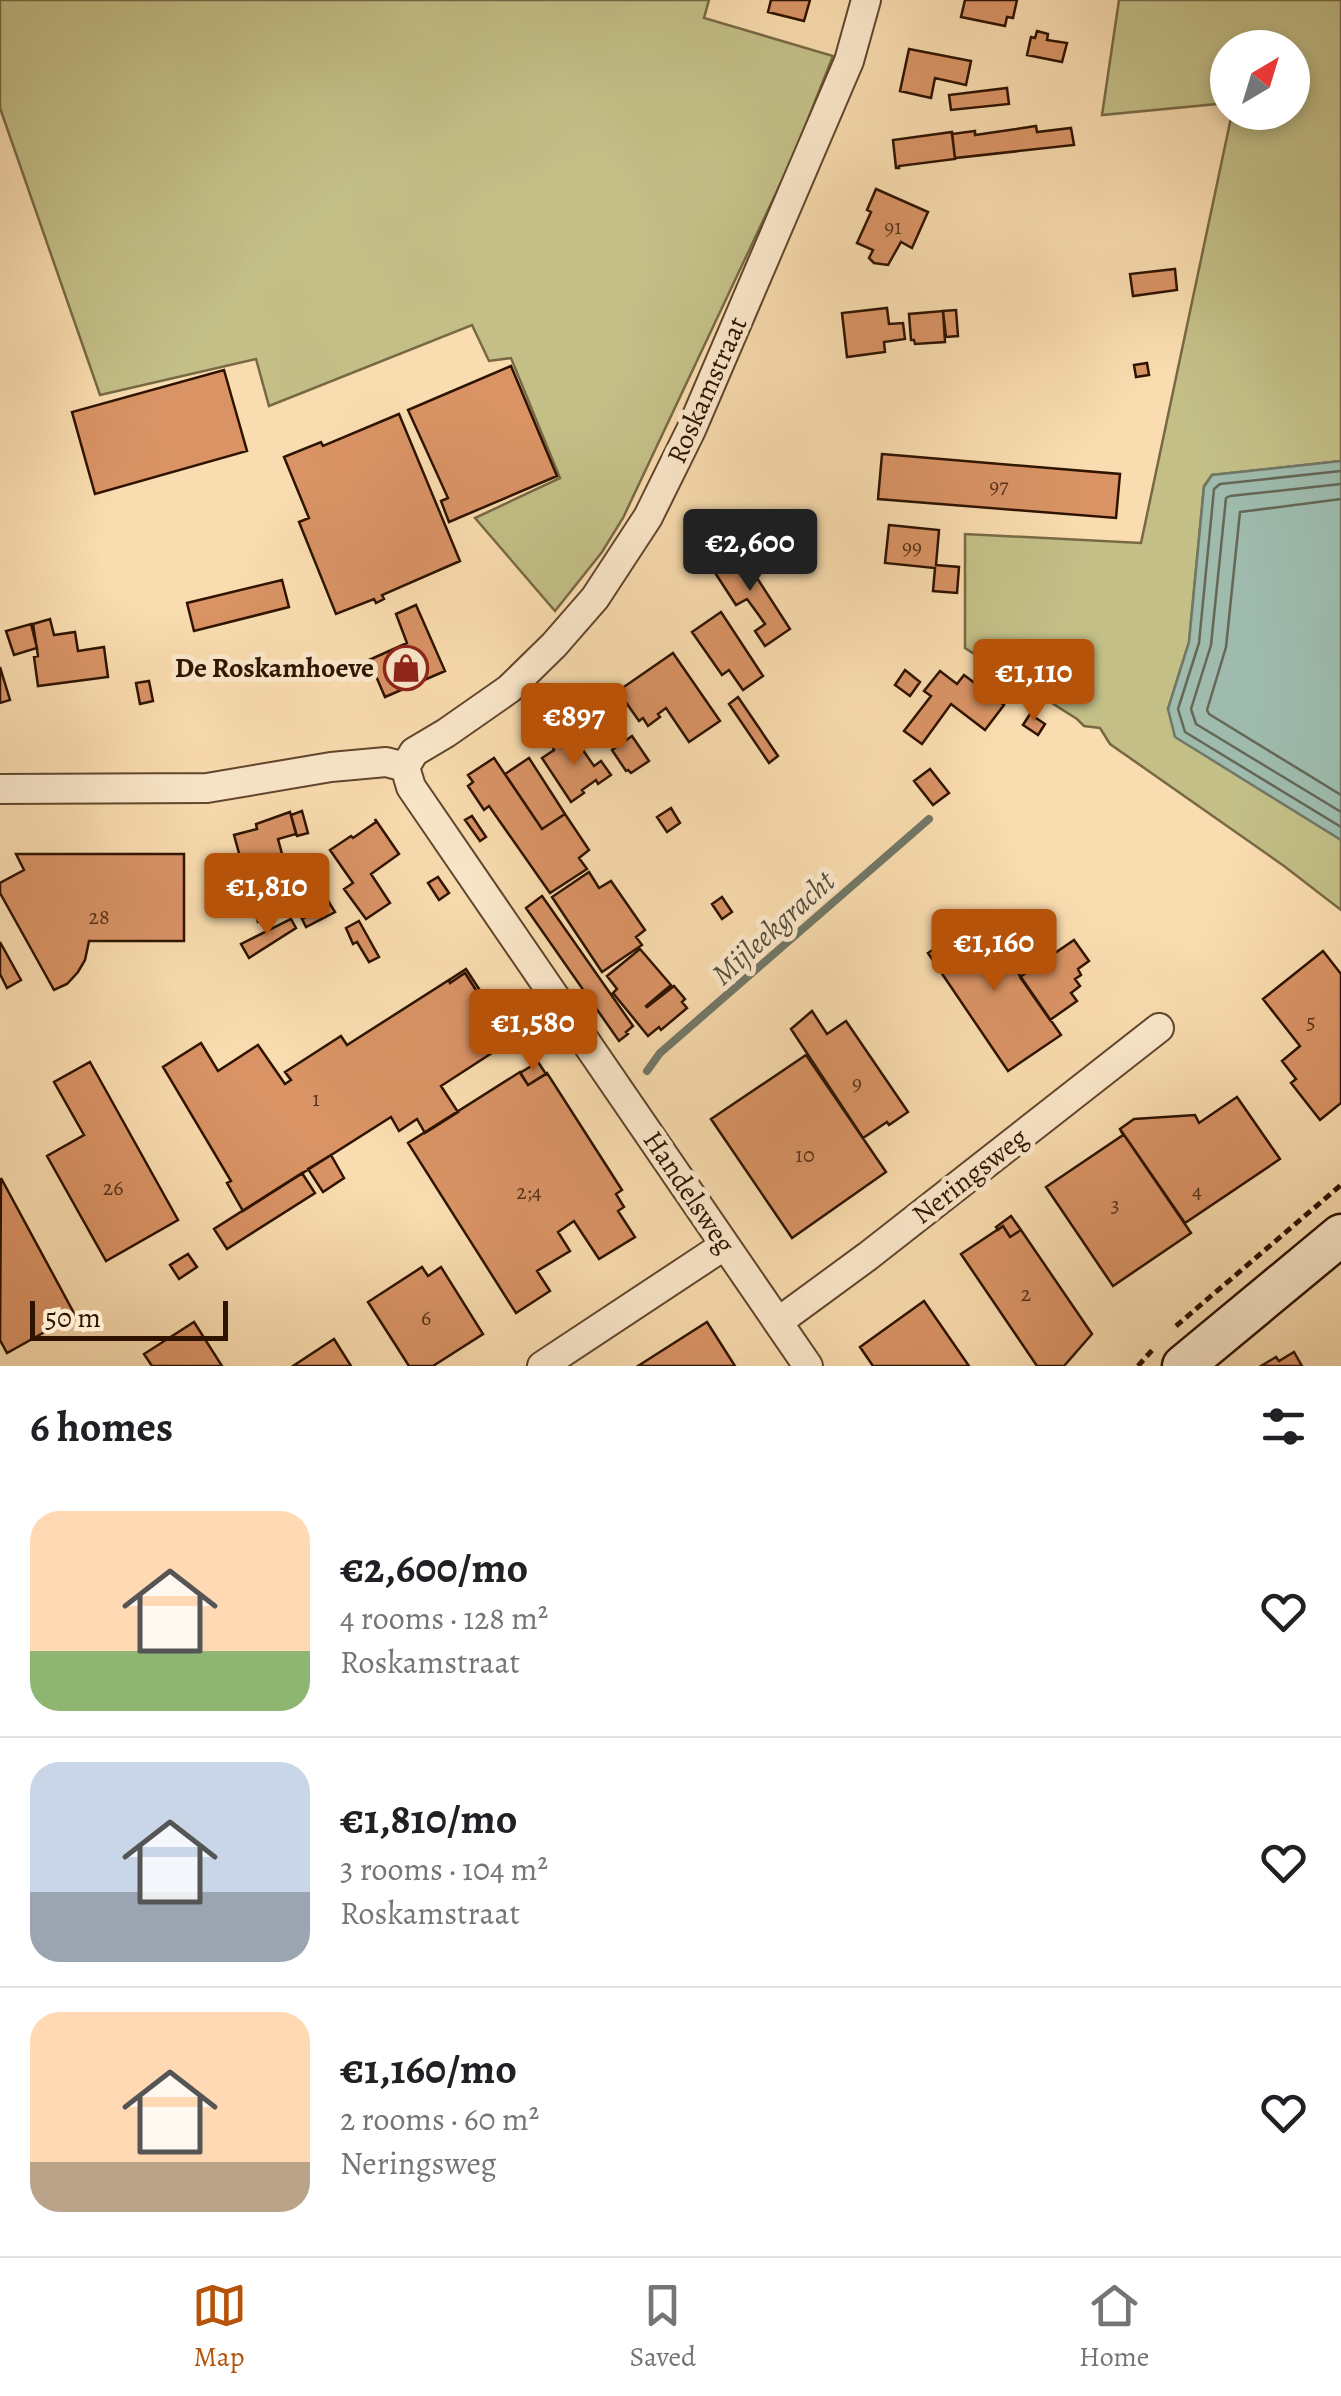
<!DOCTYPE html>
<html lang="en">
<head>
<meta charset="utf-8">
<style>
  body { margin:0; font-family:Alegreya,serif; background:#f6f6f6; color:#202124; height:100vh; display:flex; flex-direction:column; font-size:38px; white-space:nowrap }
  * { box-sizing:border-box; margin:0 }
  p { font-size:32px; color:#757577 }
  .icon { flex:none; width:55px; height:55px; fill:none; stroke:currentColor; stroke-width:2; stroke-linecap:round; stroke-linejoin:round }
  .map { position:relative; height:1366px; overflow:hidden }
  .sheet { display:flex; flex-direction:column; background:#fff; flex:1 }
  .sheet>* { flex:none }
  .needle { width:65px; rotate:38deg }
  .controls { position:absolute; left:1210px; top:30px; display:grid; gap:20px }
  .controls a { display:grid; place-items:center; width:100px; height:100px; border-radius:50%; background:#fff; box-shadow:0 5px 15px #0003; font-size:50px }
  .scale { position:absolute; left:30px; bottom:25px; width:198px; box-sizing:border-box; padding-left:10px; border:5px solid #2e1300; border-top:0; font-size:28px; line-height:35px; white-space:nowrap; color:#2e1300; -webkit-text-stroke:8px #fbe8cb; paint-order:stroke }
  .price { position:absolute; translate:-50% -85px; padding:0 22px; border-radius:10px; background:#b45309; color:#fff; font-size:32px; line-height:65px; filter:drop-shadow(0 2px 5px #0008) }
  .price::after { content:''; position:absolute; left:50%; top:60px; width:30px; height:22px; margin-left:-15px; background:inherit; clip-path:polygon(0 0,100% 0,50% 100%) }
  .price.selected { background:#222; color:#fff }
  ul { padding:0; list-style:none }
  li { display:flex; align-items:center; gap:30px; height:250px; padding:0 30px }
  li+li { border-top:2px solid #e0e0e0 }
  li span { display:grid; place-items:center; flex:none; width:280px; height:200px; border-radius:30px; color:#555 }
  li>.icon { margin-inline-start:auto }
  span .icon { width:120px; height:120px; fill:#fffc; stroke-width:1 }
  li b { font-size:42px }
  h2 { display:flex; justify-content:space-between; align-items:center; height:120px; padding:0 30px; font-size:42px }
  .tab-bar { display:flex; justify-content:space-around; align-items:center; height:140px; border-top:2px solid #e0e0e0; background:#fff; font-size:28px; color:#757577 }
  .tab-bar a { display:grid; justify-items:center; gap:5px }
  .tab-bar .selected { color:#b45309 }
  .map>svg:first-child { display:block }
  .green { fill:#c3bf87; stroke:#786944; stroke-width:2.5 }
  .water { fill:#9ebbad; stroke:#717868; stroke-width:2.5 }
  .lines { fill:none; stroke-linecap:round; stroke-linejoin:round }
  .shore { stroke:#666756; stroke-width:2.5 }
  .stream { stroke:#717868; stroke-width:8 }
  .building { fill:#d99365; stroke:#2e1300; stroke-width:2.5 }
  .street-casing { stroke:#61452c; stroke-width:32 }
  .secondary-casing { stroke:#2e1300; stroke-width:45 }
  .path { stroke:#2e1300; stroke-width:5; stroke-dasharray:8 5; stroke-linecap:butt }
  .street { stroke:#fbe8cb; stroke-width:28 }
  .secondary { stroke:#fbe8cb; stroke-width:40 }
  .labels { text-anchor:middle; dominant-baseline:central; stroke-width:10; stroke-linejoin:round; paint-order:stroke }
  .number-label { font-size:22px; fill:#593319 }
  .street-label { font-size:28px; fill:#2e1300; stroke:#fbe8cb }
  .poi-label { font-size:28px; font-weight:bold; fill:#2e1300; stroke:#fbe8cb; text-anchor:end }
  .water-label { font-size:30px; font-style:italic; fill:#554e3d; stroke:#fbe8cb }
</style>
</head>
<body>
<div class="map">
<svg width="1341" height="1366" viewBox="0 0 1341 1366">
  <rect width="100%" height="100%" fill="#f9dcaf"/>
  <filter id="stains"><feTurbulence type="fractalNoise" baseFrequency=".002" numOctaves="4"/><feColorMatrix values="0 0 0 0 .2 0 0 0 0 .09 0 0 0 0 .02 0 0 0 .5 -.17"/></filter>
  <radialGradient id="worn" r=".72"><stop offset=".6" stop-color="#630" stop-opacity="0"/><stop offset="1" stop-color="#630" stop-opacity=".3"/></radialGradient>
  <!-- green -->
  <path class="green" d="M0 0H709L704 18 833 56 793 157 623 518 602 552 555 611 475 518 560 478 511 358 489 361 472 325 269 406 256 359 100 395 0 108Z
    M1119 0H1341V461L1212 475 1204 486 1189 642 1168 709 1341 840V910L1284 866 1110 744 1100 728 1084 726 1077 719 965 648V534L1141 543 1232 113 1292 112V48H1228L1227 103 1102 115Z"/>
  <!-- water -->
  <path class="water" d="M1341 461V840L1175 737 1168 709 1189 642 1204 487 1212 475Z"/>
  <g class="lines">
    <!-- shore -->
    <path class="shore" d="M1341 471 1220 484 1214 489 1199 643 1178 709 1185 732 1341 827
      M1341 484 1230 496 1226 498 1211 645 1191 709 1196 724 1341 812
      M1341 499 1240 512 1226 647 1207 710 1209 714 1341 795"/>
    <!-- stream -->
    <path class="stream" d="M647 1071 660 1053 929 819"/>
  </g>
  <!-- building -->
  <path class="building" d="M771 0H810L804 21 768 12Z
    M965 0H1017L1013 18 1007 17 1005 26 961 17Z
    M1037 31 1048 34 1047 40 1067 43 1062 62 1027 55 1031 37 1035 38Z
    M909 49 971 61 966 85 935 78 931 98 900 91Z
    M1007 88 1009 104 951 110 949 95Z
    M1036 126 1037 132 1071 128 1074 145 955 158 952 134 975 131V135Z
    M952 132 955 159 899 166V168H896L893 140Z
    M876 189 928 212 912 248 901 242 888 265 874 263 869 258 873 250 857 243 871 212 867 210Z
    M1175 269 1177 290 1133 296 1130 274Z
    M887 308 889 324 903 323 905 339 884 342 885 352 847 357 842 313Z
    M956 310 958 336 946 337 943 311Z
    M943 311 945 342 915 344 914 340H911L909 314Z
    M1147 363 1149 375 1136 377 1134 365Z
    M511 366 557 476 449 522 441 501 448 498 408 410Z
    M224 370 247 451 95 494 72 412Z
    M399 414 460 561 382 595 384 599 376 603 374 599 336 614 299 522 309 518 284 457 321 442 323 446Z
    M882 454 1120 474 1116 518 878 499Z
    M889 525 939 530 936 565 959 567 957 593 933 591 935 568 885 563Z
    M737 547 790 629 765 646 755 631 765 624 758 614 747 599 736 605 710 565Z
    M282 580 289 607 194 631 187 603Z
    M416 605 445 671 385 697 369 660 407 643 396 614Z
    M721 612 763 676 743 690 729 670 722 675 692 632Z
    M50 619 54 635 75 632 78 651 104 647 108 677 38 686 34 657 38 656 33 624Z
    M31 624 37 648 14 655 6 631Z
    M673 653 720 721 689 742 666 708 658 714 660 717 648 726 643 718 639 721 618 691Z
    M0 667 10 700 0 703Z
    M905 670 920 682 910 696 895 685Z
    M940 671 957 684 964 675 1004 705 985 730 951 704 922 744 904 731 931 696 924 691Z
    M149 681 153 701 140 704 136 683Z
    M738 697 778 756 769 763 729 704Z
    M1030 714 1045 724 1038 735 1023 725Z
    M571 733 594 766 601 761 611 775 598 784 596 780 582 790 584 793 571 802 542 758 554 750 552 746Z
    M632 736 649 761 631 773 628 770 626 771 612 750Z
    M494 758 542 829 565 814 589 850 579 858 587 869 550 893 489 806 484 810 468 786 473 782 468 775Z
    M529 758 565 814 542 829 505 774Z
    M930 769 949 793 933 805 914 781Z
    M671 808 680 823 667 832 657 817Z
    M302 811 308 833 297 836 291 815Z
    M290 812 296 834 278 839 282 854 268 858 284 914 258 922 234 835 257 829 256 824Z
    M472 816 486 837 480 841 465 820Z
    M375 819 399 854 371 874 390 903 366 919 344 889 353 883 330 850 351 836 353 838 376 822Z
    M16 854H184V941H89L85 960 78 972 67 984 54 990 0 893V883L24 870Z
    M589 872 599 888 611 881 645 930 636 937 642 945 602 972 552 897Z
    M438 877 449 893 439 900 428 883Z
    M320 884 330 904 302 919 292 899Z
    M542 896 633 1026 626 1032 628 1034 619 1041 526 908Z
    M722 897 732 912 722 919 712 904Z
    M330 904 335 912 306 927 302 919Z
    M980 918 1061 1035 1008 1071 928 953Z
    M291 919 296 928 249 958 241 944Z
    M359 921 379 957 369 962 357 942 353 944 346 928Z
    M1074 940 1089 961 1078 969 1081 975 1075 979 1080 986 1071 993 1077 1001 1050 1020 1020 977Z
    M0 942 21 980 7 988 0 974Z
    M640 949 671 985 646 1006 647 1007 674 986 685 999 682 1002 687 1008 661 1030 659 1027 648 1036 613 993 617 989 607 976Z
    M1323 951 1341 974V1103L1320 1120 1291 1083 1296 1079 1282 1061 1300 1046 1263 999Z
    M466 969 498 1018 495 1020 465 973 450 983 449 980Z
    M465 973 495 1020 498 1018 512 1040 441 1086 458 1112 425 1133 417 1119 399 1131 391 1117 243 1211 227 1183 231 1181 163 1067 201 1043 218 1071 258 1045 285 1084 291 1080 285 1072 341 1036 347 1045 449 980 450 983Z
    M812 1011 827 1034 846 1021 908 1112 889 1125 887 1122 863 1138 791 1029Z
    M806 1055 886 1172 792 1238 711 1119Z
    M90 1062 178 1220 106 1261 47 1156 84 1135 54 1082Z
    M538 1062 546 1074 528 1085 520 1073Z
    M520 1072 528 1085 547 1073 622 1190 616 1194 624 1207 618 1211 635 1237 599 1259 574 1221 558 1232 570 1251 537 1271 550 1291 516 1313 408 1143Z
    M1237 1097 1280 1159 1185 1223 1120 1129 1134 1119 1195 1115 1199 1123Z
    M1120 1129 1191 1233 1113 1286 1046 1187 1123 1135Z
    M331 1155 344 1178 323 1192 308 1169Z
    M302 1173 315 1193 227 1249 214 1229Z
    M1 1178 75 1315 7 1353 0 1340Z
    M1011 1216 1021 1230 1010 1237 1003 1226 998 1230 996 1227Z
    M1003 1226 1010 1237 1021 1230 1092 1334 1064 1366H1037L961 1254Z
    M188 1254 197 1267 179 1279 170 1265Z
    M422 1267 428 1276 441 1267 483 1334 433 1366H409L368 1302Z
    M924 1301 969 1366H873L860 1347Z
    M194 1322 222 1366H152L144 1354Z
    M707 1322 735 1366H638L652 1357Z
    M334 1339 351 1366H293Z
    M1294 1352 1302 1366H1261L1276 1357 1279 1361Z"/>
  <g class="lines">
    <defs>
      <path id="street" d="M405 767 414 752 446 733 509 689 554 645 595 598 648 517 691 430 849 61 866 0
        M405 767 411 787 808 1366
        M0 789 207 788 331 767 386 762 405 767
        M778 1322 868 1256 1159 1028
        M542 1366 725 1245"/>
      <path id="secondary" d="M1183 1366 1341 1235"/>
    </defs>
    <!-- street casing -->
    <use href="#street" class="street-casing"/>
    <!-- secondary casing -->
    <use href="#secondary" class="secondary-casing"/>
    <!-- path -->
    <path class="path" d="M1176 1326 1341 1185
      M1138 1366 1154 1348"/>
    <!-- street -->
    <use href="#street" class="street"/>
    <!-- secondary -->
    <use href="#secondary" class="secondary"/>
  </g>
  <!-- icons -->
  <defs>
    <symbol id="shop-ring" viewBox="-11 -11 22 22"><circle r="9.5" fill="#fbe8cb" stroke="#8f2418" stroke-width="1.5"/><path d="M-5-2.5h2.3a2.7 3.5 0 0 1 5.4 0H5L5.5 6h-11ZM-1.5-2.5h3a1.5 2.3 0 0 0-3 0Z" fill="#8f2418"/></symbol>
  </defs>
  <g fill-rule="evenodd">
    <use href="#shop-ring" x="381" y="643" width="50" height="50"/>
  </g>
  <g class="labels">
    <!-- number labels -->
    <g class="number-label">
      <text x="893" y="227">91</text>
      <text x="999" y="486">97</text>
      <text x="912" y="547">99</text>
      <text x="99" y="917">28</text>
      <text x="1311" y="1022">5</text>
      <text x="857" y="1083">9</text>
      <text x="316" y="1099">1</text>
      <text x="805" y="1155">10</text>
      <text x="113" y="1188">26</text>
      <text x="1197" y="1191">4</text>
      <text x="529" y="1192">2;4</text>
      <text x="1115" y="1205">3</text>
      <text x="1026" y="1294">2</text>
      <text x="426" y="1318">6</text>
    </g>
    <!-- street labels -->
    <g class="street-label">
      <text transform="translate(707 390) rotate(-66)">Roskamstraat</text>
      <text transform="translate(970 1176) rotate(-38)">Neringsweg</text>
      <text transform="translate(689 1192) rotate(56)">Handelsweg</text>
    </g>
    <!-- poi labels -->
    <g class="poi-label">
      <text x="374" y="668">De Roskamhoeve</text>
    </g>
    <!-- water labels -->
    <g class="water-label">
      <text transform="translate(773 928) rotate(-42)">Mijleekgracht</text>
    </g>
  </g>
  <rect width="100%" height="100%" filter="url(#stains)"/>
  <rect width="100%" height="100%" fill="url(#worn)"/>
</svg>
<div class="controls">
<a><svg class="needle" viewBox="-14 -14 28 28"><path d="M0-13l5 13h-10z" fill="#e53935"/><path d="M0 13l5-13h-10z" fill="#757577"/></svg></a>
</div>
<div class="scale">50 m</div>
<b class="price selected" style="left:750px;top:594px">€2,600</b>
<b class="price" style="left:1034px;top:724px">€1,110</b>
<b class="price" style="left:574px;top:768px">€897</b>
<b class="price" style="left:267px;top:938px">€1,810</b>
<b class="price" style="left:994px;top:994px">€1,160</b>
<b class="price" style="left:533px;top:1074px">€1,580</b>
</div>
<section class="sheet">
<h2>6 homes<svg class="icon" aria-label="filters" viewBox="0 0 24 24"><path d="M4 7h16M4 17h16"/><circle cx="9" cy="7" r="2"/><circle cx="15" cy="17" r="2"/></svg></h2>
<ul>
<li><span style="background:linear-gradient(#ffd9b3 70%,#8fb573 0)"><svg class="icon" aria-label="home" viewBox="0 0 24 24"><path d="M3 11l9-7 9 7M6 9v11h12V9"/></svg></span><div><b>€2,600/mo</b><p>4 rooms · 128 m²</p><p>Roskamstraat</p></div><svg class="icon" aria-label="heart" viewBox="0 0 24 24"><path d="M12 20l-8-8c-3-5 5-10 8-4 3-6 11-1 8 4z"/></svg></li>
<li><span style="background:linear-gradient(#c9d6e8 65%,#9aa5b1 0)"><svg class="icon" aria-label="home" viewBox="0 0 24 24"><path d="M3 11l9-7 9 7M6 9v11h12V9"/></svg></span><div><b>€1,810/mo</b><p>3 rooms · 104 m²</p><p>Roskamstraat</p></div><svg class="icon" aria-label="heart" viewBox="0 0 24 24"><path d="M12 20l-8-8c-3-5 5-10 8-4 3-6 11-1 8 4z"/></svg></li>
<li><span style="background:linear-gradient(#ffd9b3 75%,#b9a48a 0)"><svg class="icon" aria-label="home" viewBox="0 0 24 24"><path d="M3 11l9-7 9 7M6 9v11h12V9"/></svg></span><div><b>€1,160/mo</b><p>2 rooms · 60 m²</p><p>Neringsweg</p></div><svg class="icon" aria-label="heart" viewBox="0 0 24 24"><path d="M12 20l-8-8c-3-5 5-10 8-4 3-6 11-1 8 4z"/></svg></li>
</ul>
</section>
<nav class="tab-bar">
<a class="selected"><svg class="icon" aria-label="map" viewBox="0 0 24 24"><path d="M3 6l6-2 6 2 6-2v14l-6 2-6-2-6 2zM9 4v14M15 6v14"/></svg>Map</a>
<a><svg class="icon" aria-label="saved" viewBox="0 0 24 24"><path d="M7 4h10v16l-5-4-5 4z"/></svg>Saved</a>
<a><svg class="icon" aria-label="home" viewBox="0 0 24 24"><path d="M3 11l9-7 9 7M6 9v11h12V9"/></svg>Home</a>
</nav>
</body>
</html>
